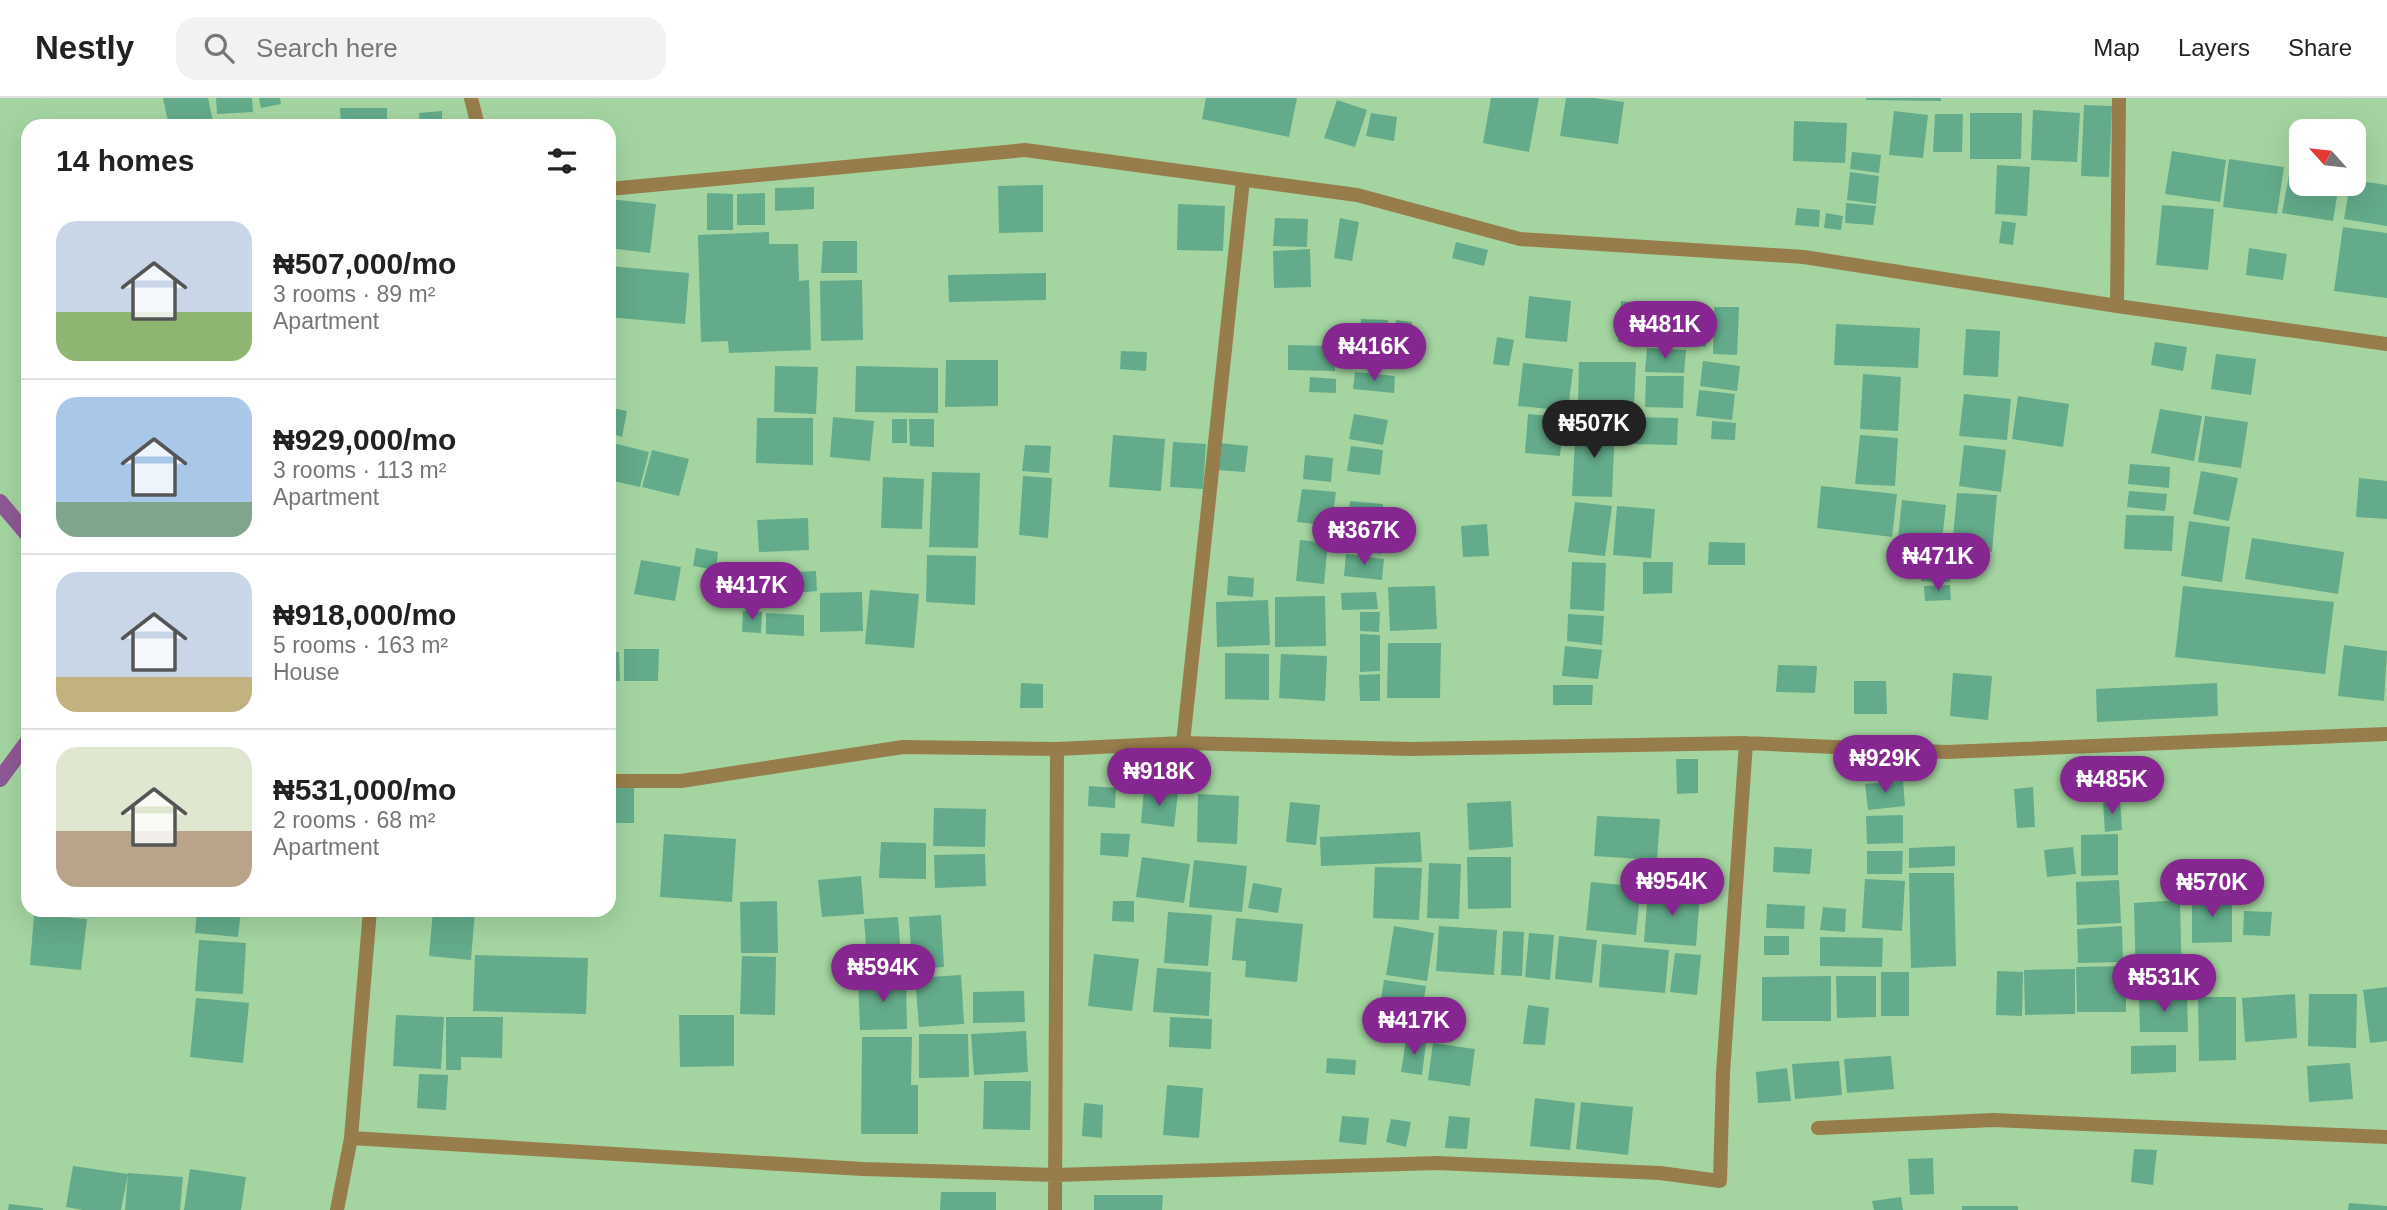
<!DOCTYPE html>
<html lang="en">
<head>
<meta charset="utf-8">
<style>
  body { margin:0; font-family:Arial,sans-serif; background:#f2f2f2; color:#222; height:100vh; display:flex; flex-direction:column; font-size:26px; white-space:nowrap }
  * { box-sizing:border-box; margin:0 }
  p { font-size:23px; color:#767676 }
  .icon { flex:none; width:38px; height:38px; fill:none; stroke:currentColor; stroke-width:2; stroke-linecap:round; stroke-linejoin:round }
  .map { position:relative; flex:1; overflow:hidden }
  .drawer { position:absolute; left:21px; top:21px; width:595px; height:798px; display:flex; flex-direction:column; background:#fff; border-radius:21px; box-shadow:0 7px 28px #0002 }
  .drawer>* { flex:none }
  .needle { width:46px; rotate:297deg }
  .buttons { position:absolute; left:2289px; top:21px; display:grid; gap:14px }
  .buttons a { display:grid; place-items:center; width:77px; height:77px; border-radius:14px; background:#fff; box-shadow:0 7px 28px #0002; font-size:35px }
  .price { position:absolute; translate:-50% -60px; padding:0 16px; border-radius:24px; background:#862791; color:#fff; font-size:23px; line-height:46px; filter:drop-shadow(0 2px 4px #0008) }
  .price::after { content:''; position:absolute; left:50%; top:42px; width:21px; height:16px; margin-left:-10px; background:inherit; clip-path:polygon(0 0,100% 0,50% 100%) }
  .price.selected { background:#222; color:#fff }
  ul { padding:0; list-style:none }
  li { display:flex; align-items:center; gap:21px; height:175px; padding:0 35px }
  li+li { border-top:2px solid #e0e0e0 }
  li span { display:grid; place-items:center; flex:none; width:196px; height:140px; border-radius:21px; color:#555 }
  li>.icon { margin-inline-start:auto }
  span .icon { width:84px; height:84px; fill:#fffc; stroke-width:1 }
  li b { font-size:30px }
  h2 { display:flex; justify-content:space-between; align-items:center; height:84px; padding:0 35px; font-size:30px }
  header { display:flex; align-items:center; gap:42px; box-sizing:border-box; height:98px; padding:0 35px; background:#fff; border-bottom:2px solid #e0e0e0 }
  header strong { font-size:33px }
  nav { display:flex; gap:38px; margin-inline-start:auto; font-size:24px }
  .search { width:490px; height:63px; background:#f2f2f2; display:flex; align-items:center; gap:18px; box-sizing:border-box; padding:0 24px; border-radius:21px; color:#767676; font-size:26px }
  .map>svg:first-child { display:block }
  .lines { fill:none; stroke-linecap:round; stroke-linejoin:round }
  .stream { stroke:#8e5994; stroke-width:16 }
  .building { fill:#63ab8a }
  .street { stroke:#977d4b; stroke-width:14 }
</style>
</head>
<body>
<header>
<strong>Nestly</strong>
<div class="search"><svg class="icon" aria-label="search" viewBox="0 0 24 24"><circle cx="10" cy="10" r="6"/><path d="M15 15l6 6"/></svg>Search here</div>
<nav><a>Map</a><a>Layers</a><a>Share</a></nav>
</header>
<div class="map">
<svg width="2387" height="1112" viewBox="0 0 2387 1112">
  <rect width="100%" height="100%" fill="#a4d5a1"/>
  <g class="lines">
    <!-- stream -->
    <path class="stream" d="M0 404 28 437
      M0 681 28 643"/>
  </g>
  <!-- building -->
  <path class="building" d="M163 0H208L214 28H169Z
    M216 0H252L253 14 217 16Z
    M259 0H280L281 6 261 10Z
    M1206 0H1297L1289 39 1202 21Z
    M1491 0H1539L1529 54 1483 45Z
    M1566 0H1594L1624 4 1618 46 1560 38Z
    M1866 0H1941V3L1866 2Z
    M1337 2 1367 12 1355 49 1324 40Z
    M2084 7 2112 8 2109 79 2081 78Z
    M340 10H387V28H341Z
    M2033 12 2080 15 2077 64 2031 62Z
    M442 13V28H420L419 15Z
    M1894 13 1928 17 1923 60 1889 57Z
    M1371 15 1397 19 1394 43 1366 38Z
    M1970 15H2022L2021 61H1970Z
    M1935 16H1963L1962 54H1933Z
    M1794 23 1847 25 1845 65 1793 63Z
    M2172 53 2226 62 2220 104 2165 96Z
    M1852 54 1881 57 1879 75 1850 71Z
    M2229 61 2284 69 2277 116 2223 109Z
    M1997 67 2030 69 2027 118 1995 116Z
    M2291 67 2301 69V86H2339L2333 123 2282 115Z
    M1850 74 1879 78 1876 106 1847 102Z
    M2354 82 2387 87V128L2344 121 2350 86H2354Z
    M1043 87V134L999 135 998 88Z
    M814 89V111L775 113V90Z
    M707 95 733 96V132H707Z
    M765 95V127H737V96Z
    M609 101 656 106 650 155 609 150Z
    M1846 105 1876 108 1873 127 1845 125Z
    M1178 106 1225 108 1223 153 1177 152Z
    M2162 107 2214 111 2208 172 2156 167Z
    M1797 110 1820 112 1819 129 1795 127Z
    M1826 115 1843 118 1841 132 1824 130Z
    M1275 120 1308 121 1307 149 1273 148Z
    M1340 120 1359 124 1352 163 1334 160Z
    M2002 123 2016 125 2013 147 1999 145Z
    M2343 129 2387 135V200L2334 193Z
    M769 134V146H798L799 183 809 182 811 252 729 255 728 243 701 244 698 137Z
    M823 143H857V175H821Z
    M1456 144 1488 152 1484 168 1452 160Z
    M2249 150 2287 156 2283 182 2246 177Z
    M1310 151 1311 189 1274 190 1273 153Z
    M609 168 689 175 685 226 609 219Z
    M1046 175V202L949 204 948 177Z
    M862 182 863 242 821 243 820 183Z
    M1529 198 1571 203 1567 244 1525 240Z
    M1621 203 1639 205 1636 246 1618 244Z
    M1645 204 1670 205 1669 221 1644 220Z
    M1675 208 1710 211 1706 249 1671 246Z
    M1714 209H1739L1737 257 1713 256Z
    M1361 221 1388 222 1387 241 1360 239Z
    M1396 222 1412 224 1409 263 1393 262Z
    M1836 226 1920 230 1918 270 1834 267Z
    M1966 231 2000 233 1998 279 1963 277Z
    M1497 239 1514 242 1509 268 1493 266Z
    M2155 244 2187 249 2183 273 2151 267Z
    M1288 247 1335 248V273L1288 272Z
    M1647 250 1686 252 1684 275 1645 274Z
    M1121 253 1147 254 1146 273 1120 271Z
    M2216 256 2256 261 2251 297 2211 291Z
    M946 262H998V308L945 309Z
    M1703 263 1740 268 1737 293 1700 288Z
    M1579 264H1636L1634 309 1578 308Z
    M1523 265 1573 271 1568 313 1518 308Z
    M775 268 818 269 816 316 774 314Z
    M856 268 938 270V315L855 314Z
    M1355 274 1395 278 1394 295 1353 291Z
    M1863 276 1901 279 1898 333 1860 331Z
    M1646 278H1684L1683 310 1645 309Z
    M1310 279 1336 281V295L1309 294Z
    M1699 292 1735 296 1732 322 1696 318Z
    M1964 296 2011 301 2007 342 1959 338Z
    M2018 298 2069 306 2063 349 2012 341Z
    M612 310 627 313 622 339 609 335Z
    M2160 311 2202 318 2194 363 2151 355Z
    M1354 316 1388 322 1383 347 1349 341Z
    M1528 316 1564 319 1560 358 1525 355Z
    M2205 318 2248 324 2241 370 2198 364Z
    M833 319 874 323 870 363 830 359Z
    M1633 319 1678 320 1677 347 1632 346Z
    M757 320H813V367L756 365Z
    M892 321H907V345H892Z
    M909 321H934V349L910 348Z
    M1712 323 1736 325 1735 342 1711 341Z
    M1576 324 1615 326 1612 399 1572 398Z
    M1113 337 1165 341 1161 393 1109 389Z
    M1860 337 1898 340 1895 388 1855 386Z
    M1173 344 1206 346 1203 391 1170 389Z
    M613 345 649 354 640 389 609 382V360Z
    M1220 345 1248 348 1245 374 1217 372Z
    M1025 347 1051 348 1049 375 1022 373Z
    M1964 347 2006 352 2001 394 1959 388Z
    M1351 348 1383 352 1380 377 1347 373Z
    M652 352 689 361 679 398 642 389Z
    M1305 357 1333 360 1331 384 1303 381Z
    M2130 366 2170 369 2169 390 2128 386Z
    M2201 373 2238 380 2229 423 2193 416Z
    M932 374 980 375 978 450 929 449Z
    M1023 378 1052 380 1048 440 1019 437Z
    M883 379 924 381 922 431 881 430Z
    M2359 380 2387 383V421L2356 419Z
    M1821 388 1897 396 1892 439 1817 430Z
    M1302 391 1336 394 1331 428 1297 424Z
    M2129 393 2167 396 2165 413 2127 409Z
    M1957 395 1997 397 1992 454 1952 451Z
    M1902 402 1946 407 1941 452 1897 449Z
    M1350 403 1383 406 1381 427 1348 423Z
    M1575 404 1612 408 1605 458 1568 454Z
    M1617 408 1655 411 1651 460 1613 457Z
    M2126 417 2174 418 2172 453 2124 451Z
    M808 420 809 452 759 454 757 422Z
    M2189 423 2230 429 2222 484 2181 478Z
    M1487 426 1489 458 1463 459 1461 428Z
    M1347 428 1385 433 1382 456 1344 450Z
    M2252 440 2344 454 2338 496 2245 481Z
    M1300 442 1328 445 1324 486 1296 483Z
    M1709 444 1745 445V467H1708Z
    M696 450 718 454 716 472 693 468Z
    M1346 456 1384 461 1382 482 1344 478Z
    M927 457 976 458 975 507 926 504Z
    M1922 457 1950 458V484L1921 483Z
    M641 462 681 469 675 503 634 496Z
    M1572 464 1606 465 1604 513 1570 511Z
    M1643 464H1673L1672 495 1643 496Z
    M816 473 817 493 794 495 793 474Z
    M1228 478 1254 480 1253 499 1227 497Z
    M1950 487 1951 502 1925 503 1924 488Z
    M1435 488 1437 531 1390 533 1388 489Z
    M2183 488 2334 504 2325 576 2175 559Z
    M870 492 919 496 914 550 865 546Z
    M862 494 863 533 820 534V495Z
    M1376 494 1378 511 1342 512 1341 495Z
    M1325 498 1326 548 1275 549V499Z
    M1268 502 1270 547 1217 549 1216 504Z
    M743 513 762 514 761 535 742 534Z
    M1360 514H1380L1379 534 1360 533Z
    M766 515 804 517V538L766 536Z
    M1568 516 1604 518 1602 547 1567 543Z
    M1360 536 1380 537V573L1360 574Z
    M1388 545H1441L1440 600H1387Z
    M2344 547 2387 553 2384 603 2338 598Z
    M1565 548 1602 552 1598 581 1562 578Z
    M624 551H659L658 583H624Z
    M609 554H619L620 583H609Z
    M1225 555 1269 556V602L1225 601Z
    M1281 556 1327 558 1325 603 1279 600Z
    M1778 567 1817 568 1815 595 1776 594Z
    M1953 575 1992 578 1988 622 1950 618Z
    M1380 576V603H1360L1359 577Z
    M1854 583H1886L1887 616H1854Z
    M1021 585 1043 586V610H1020Z
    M2217 585 2218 618 2097 624 2096 591Z
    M1553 587H1593L1592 607H1553Z
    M1676 661H1698V695L1677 696Z
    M2118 677 2119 701 2085 704 2082 681Z
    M1903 683 1905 708 1868 712 1865 686Z
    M1089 688 1116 690 1115 710 1088 708Z
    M2033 689 2035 729 2017 730 2014 691Z
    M609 690H634V725H609Z
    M1144 691 1178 695 1174 729 1141 725Z
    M1198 696 1239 698 1237 746 1197 744Z
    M1511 703 1513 749 1469 752 1467 705Z
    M2120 703 2122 732 2105 734 2103 705Z
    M1290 704 1320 707 1316 747 1286 744Z
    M934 710 986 711 985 749 933 748Z
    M1903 717V745L1867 746 1866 718Z
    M1597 718 1660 721 1657 762 1594 758Z
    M1420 734 1422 764 1321 768 1320 739Z
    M1101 735 1130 736 1128 759 1100 757Z
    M664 736 736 741 732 804 660 799Z
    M2118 736V777L2081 778V737Z
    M881 744 926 745V781L879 780Z
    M1955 748V768L1909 770V750Z
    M1774 749 1812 751 1810 776 1773 774Z
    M2073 749 2076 776 2047 779 2044 752Z
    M1867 753H1903L1902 776H1867Z
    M985 756 986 788 935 790 934 757Z
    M1142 759 1190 766 1184 805 1136 799Z
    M1467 759H1511V810L1468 811Z
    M1194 762 1247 768 1242 814 1189 809Z
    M1429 765 1461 766 1459 821 1427 820Z
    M1375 769 1422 770 1419 822 1373 820Z
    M1909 775H1954L1956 868 1911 870Z
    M861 778 864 816 822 819 818 782Z
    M1865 781 1905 783 1902 833 1862 830Z
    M2119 782 2121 825 2077 827 2076 784Z
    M1591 784 1641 789 1636 837 1586 832Z
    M1253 785 1282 790 1278 815 1248 810Z
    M1648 792 1700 797 1696 848 1644 844Z
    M2232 796V844L2192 845V797Z
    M2180 802 2182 888 2136 889 2134 805Z
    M777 803 778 855H741L740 804Z
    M1113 803H1134V824L1112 823Z
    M1767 806 1805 808 1804 831 1766 830Z
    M1823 809 1846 811 1845 834 1820 832Z
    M197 812H241L238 839 195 835Z
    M433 812H475L471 862 429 858Z
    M2244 813 2272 814 2270 838 2243 837Z
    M1168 814 1212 817 1208 868 1164 865Z
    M34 817 87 821 81 872 30 867Z
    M941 817 944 869 912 871 909 819Z
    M898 819 900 846 866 848 864 821Z
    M1236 820 1303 826 1297 884 1245 879 1246 863 1232 862Z
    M1394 828 1434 835 1427 883 1386 877Z
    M1439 828 1497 832 1494 877 1436 873Z
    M2122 828 2123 864 2078 865 2077 831Z
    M1503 833 1524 834 1522 878 1501 877Z
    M1529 835 1554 837 1550 882 1525 879Z
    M1559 838 1597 842 1592 885 1555 881Z
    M1764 838H1789V857H1764Z
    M1820 839 1883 840 1882 869 1820 868Z
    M199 842 246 845 243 896 195 893Z
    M1602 846 1669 852 1665 895 1599 889Z
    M1675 855 1701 857 1697 897 1670 894Z
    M1094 856 1139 861 1132 913 1088 908Z
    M475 857 588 860 586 916 473 913Z
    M742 858 776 859 775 917 740 916Z
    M2126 868V914H2077L2076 869Z
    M1157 870 1211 874 1209 918 1153 914Z
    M2075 871V916L2025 917 2024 872Z
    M1997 873 2023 874 2022 918 1996 917Z
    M1881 874H1909V918H1881Z
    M961 877 964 926 919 929 915 880Z
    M1831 878V923H1762V879Z
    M1836 878H1876V919L1837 920Z
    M906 879 907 931 860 932 858 881Z
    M1384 882 1426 888 1418 938 1376 932Z
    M2387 889V943L2370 945 2363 892Z
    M1024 893 1025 924 973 925V894Z
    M2295 896 2297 940 2245 944 2242 900Z
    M2309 896H2357L2356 950 2308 948Z
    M2139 899H2187L2188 934H2140Z
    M2198 899H2236V962L2199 963Z
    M196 900 249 905 243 965 190 959Z
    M1528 907 1549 910 1545 947 1523 946Z
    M396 917 444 919 441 971 393 968Z
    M679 917H734V968L680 969Z
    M446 919H503L502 960 461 959V972H446Z
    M1170 919 1212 921 1211 951 1169 949Z
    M1026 933 1028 974 974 977 971 936Z
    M919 936H968L969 979 919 980Z
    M862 939H912L911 987H918V1036H861Z
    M1406 942 1426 944 1422 977 1401 974Z
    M1433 945 1475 951 1470 988 1428 982Z
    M2176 947V974L2131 976V948Z
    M1891 958 1894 991 1847 995 1844 961Z
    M1327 960 1356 962 1355 977 1326 975Z
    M1839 963 1842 997 1795 1001 1792 966Z
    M2350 965 2353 1001 2309 1004 2307 968Z
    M1787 970 1791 1003 1758 1005 1756 974Z
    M419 976 448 977 446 1012 417 1010Z
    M984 983H1031L1030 1032 983 1031Z
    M1167 987 1203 990 1199 1040 1163 1037Z
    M1535 1000 1575 1005 1570 1052 1530 1048Z
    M1581 1004 1633 1009 1628 1057 1576 1051Z
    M1084 1005 1103 1007 1102 1040 1082 1038Z
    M1342 1018 1369 1020 1366 1047 1339 1044Z
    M1449 1018 1470 1020 1467 1051 1445 1050Z
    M1391 1021 1411 1024 1406 1049 1386 1044Z
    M2134 1051 2157 1052 2153 1087 2131 1084Z
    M1933 1060 1934 1096 1910 1097 1908 1061Z
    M73 1068 128 1076 121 1112H83L66 1109Z
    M190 1071 246 1079 241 1112H184Z
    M128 1075 183 1079 180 1112H125Z
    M941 1094H996V1112H940Z
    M1094 1097H1163L1162 1112H1094Z
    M1901 1099 1903 1112H1874L1872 1103Z
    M2349 1105 2387 1108V1112H2348Z
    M9 1106 43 1110V1112H8Z
    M1962 1108H2018V1112H1962Z"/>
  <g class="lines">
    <!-- street -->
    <path class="street" d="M471 0 478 28
      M609 91 1025 52 1357 97 1520 141 1804 159 2117 208 2387 246
      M2117 208 2119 0
      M1183 645 1243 82
      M609 683H681L903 649 1057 651 1183 645 1410 651 1746 645 1946 654 2387 636
      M1818 1030 1993 1022 2387 1039
      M351 1040 863 1071 1055 1077 1437 1065 1660 1075 1720 1083 1723 975 1746 645
      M337 1112 351 1040 370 812
      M1055 1112 1057 651"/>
  </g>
</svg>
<div class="buttons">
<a><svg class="needle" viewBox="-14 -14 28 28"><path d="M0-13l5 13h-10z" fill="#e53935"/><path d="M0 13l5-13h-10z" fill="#767676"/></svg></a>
</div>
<b class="price" style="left:1665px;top:263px">₦481K</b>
<b class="price" style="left:1374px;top:285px">₦416K</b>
<b class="price selected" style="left:1594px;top:362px">₦507K</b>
<b class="price" style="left:1364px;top:469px">₦367K</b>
<b class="price" style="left:1938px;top:495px">₦471K</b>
<b class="price" style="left:752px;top:524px">₦417K</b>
<b class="price" style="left:1885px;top:697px">₦929K</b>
<b class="price" style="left:1159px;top:710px">₦918K</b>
<b class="price" style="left:2112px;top:718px">₦485K</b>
<b class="price" style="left:1672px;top:820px">₦954K</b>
<b class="price" style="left:2212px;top:821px">₦570K</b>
<b class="price" style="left:883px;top:906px">₦594K</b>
<b class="price" style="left:2164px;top:916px">₦531K</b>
<b class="price" style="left:1414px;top:959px">₦417K</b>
<section class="drawer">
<h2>14 homes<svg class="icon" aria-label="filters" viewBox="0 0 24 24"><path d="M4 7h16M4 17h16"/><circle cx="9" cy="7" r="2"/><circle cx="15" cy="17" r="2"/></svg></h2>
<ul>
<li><span style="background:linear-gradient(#c9d6e8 65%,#8fb573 0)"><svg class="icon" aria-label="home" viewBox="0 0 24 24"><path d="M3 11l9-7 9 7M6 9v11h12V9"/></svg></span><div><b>₦507,000/mo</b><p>3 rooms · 89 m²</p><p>Apartment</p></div></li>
<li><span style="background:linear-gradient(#a9c7e8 75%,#7fa58c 0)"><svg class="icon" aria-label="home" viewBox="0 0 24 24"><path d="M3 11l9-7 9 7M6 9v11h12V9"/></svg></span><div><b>₦929,000/mo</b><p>3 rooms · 113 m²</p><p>Apartment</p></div></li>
<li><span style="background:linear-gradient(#c9d6e8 75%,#c2b280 0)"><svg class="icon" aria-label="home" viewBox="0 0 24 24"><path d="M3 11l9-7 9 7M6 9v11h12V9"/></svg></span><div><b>₦918,000/mo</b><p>5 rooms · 163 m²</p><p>House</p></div></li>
<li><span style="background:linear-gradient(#dfe7d0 60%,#b9a48a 0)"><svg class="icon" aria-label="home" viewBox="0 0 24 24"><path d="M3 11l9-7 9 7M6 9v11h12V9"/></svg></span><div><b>₦531,000/mo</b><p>2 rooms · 68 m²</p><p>Apartment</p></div></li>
</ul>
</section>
</div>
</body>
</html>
